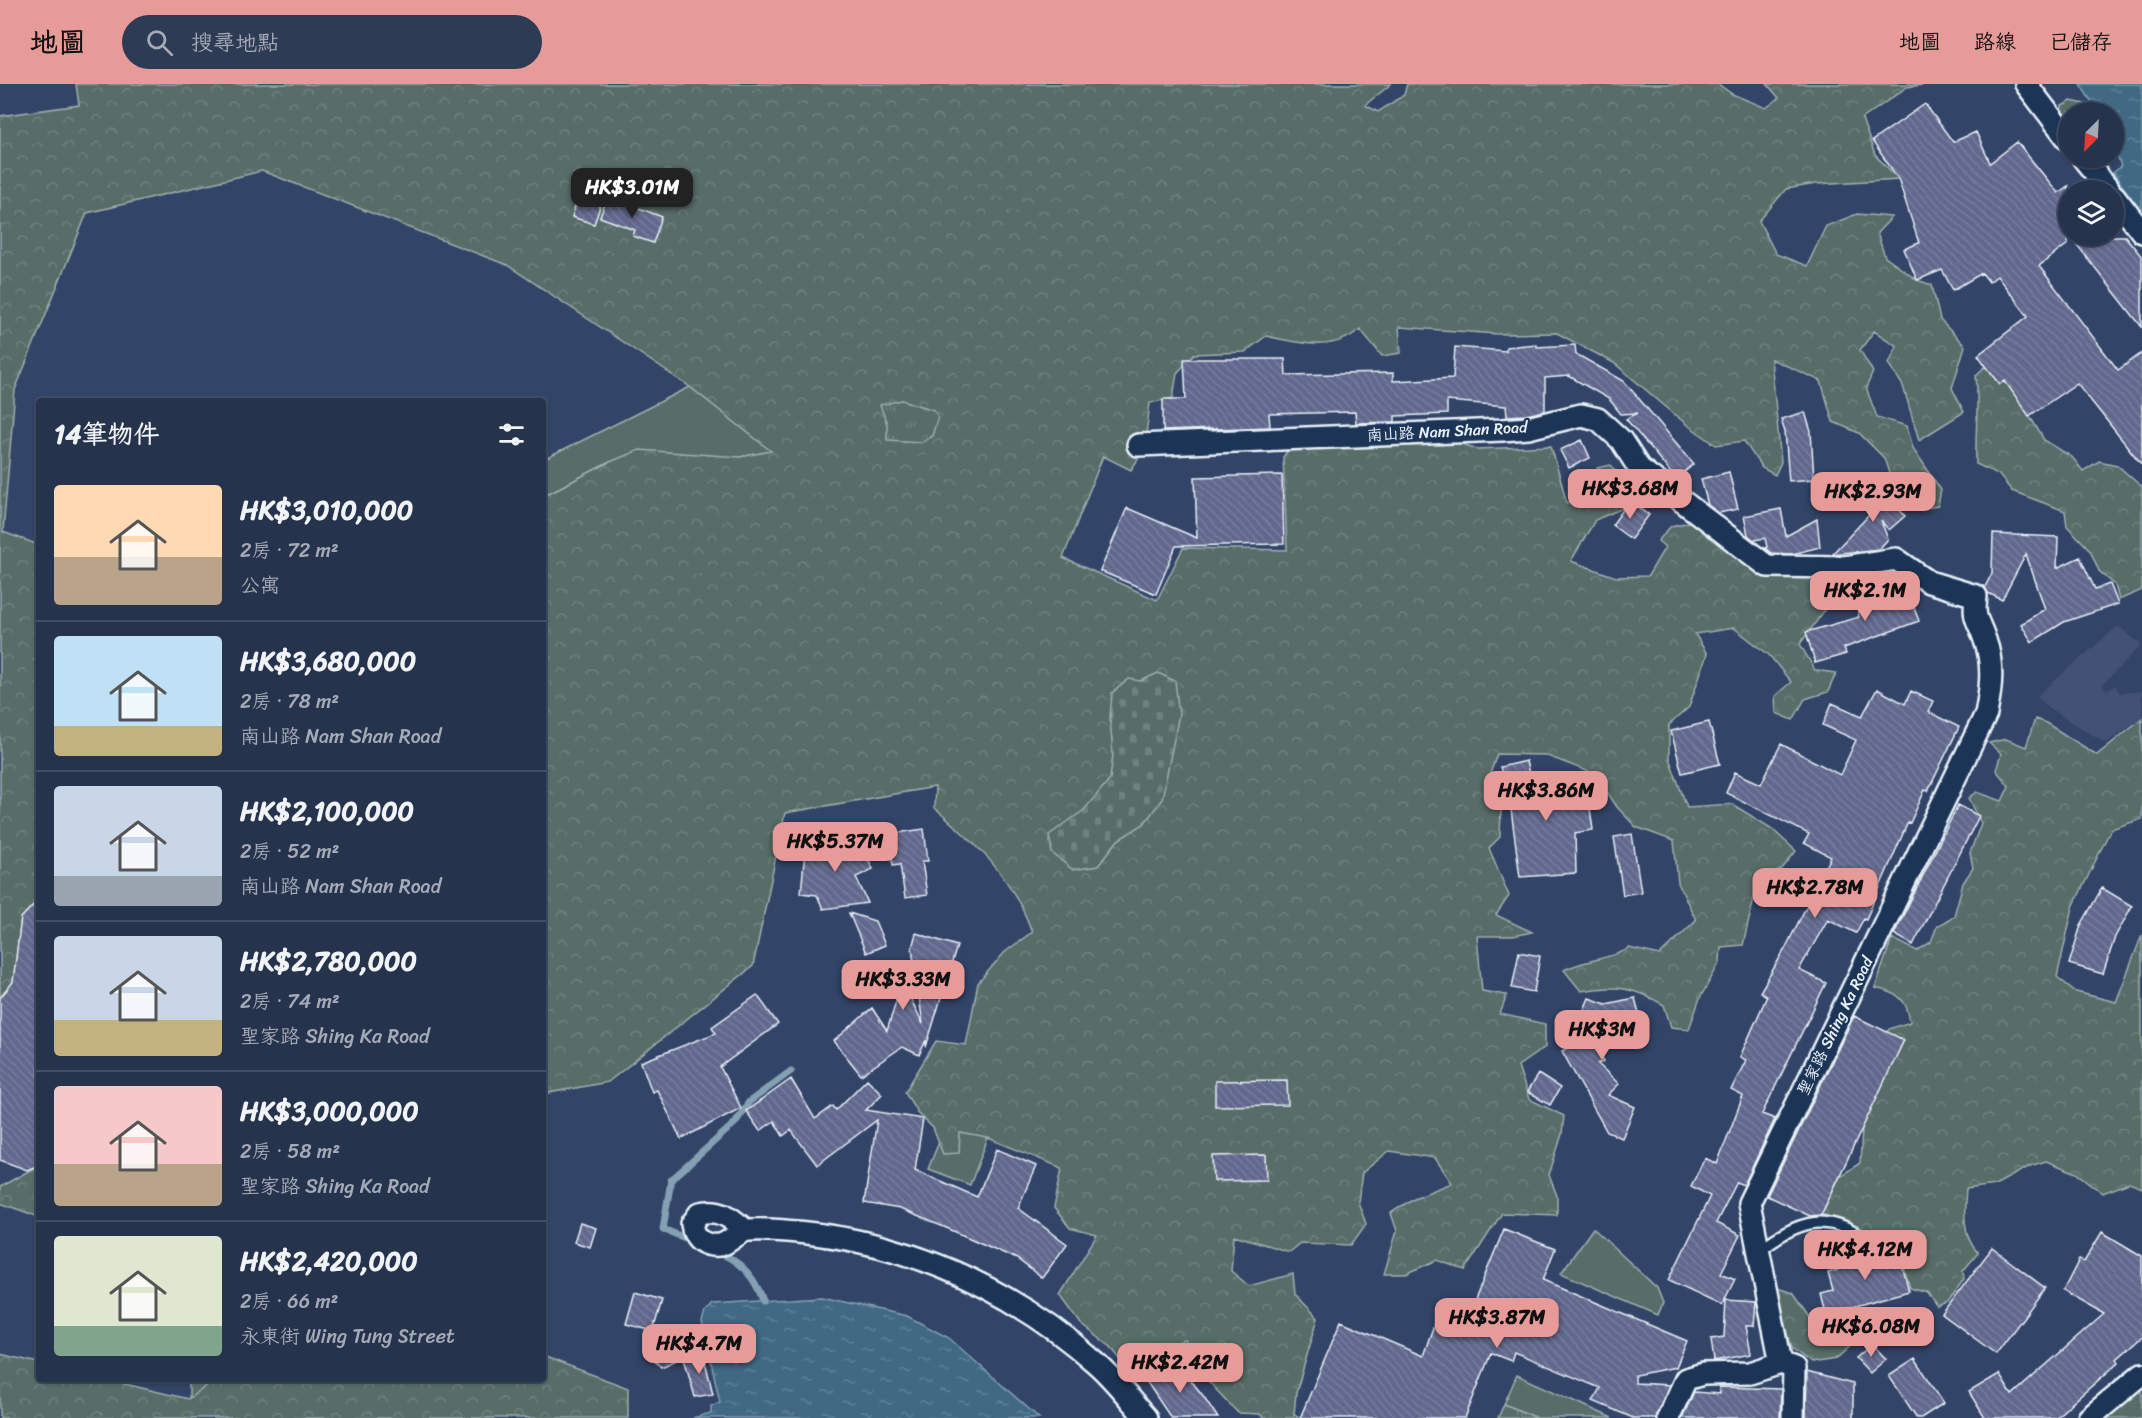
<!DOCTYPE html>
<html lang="zh-TW">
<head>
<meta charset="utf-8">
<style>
  body { margin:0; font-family:Sriracha,"LXGW WenKai TC",sans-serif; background:#2e3b54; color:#f1f3f6; height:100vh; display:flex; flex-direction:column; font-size:22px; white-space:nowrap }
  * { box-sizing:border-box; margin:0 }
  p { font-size:20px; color:#a4aab6 }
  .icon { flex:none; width:33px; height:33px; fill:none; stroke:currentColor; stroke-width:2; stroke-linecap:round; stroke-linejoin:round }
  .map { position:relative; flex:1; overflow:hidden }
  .sheet { position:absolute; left:36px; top:314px; width:510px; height:984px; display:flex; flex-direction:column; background:#26334d; border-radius:6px; box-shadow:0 2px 4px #0004,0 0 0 2px #424e65 }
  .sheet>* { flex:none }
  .needle { width:39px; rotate:204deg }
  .tools { position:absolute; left:2058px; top:18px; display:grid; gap:12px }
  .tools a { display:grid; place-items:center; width:66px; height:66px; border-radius:50%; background:#26334d; box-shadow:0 2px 4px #0004,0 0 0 2px #424e65; font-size:30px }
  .price { position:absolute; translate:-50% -51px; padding:0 14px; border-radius:12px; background:#e69b98; color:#111; font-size:20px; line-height:39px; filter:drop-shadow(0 2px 3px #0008) }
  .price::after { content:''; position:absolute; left:50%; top:36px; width:18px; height:14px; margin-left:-9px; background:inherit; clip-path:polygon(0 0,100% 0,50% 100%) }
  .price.active { background:#222; color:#fff }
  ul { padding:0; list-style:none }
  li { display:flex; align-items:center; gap:18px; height:150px; padding:0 18px }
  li+li { border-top:2px solid #424e65 }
  li span { display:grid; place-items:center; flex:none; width:168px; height:120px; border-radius:6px; color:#555 }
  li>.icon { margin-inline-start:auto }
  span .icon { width:72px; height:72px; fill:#fffc; stroke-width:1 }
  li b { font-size:26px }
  h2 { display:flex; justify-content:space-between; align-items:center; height:72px; padding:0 18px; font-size:26px }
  header { display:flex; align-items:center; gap:36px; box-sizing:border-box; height:84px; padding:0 30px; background:#e69b98; color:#111 }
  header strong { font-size:28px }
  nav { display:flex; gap:33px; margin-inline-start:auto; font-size:21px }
  .search { width:420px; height:54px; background:#2e3b54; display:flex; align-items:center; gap:15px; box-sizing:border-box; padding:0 21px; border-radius:33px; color:#a4aab6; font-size:22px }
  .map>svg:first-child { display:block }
  .built { fill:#435175 }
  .green { fill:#586d68; stroke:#a0afb0; stroke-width:1.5 }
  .forest { fill:url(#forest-crowns); stroke:#a0afb0; stroke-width:1.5 }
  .cemetery { fill:url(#cemetery-stones); stroke:#a0afb0; stroke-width:1.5 }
  .park { fill:url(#park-tufts); stroke:#a0afb0; stroke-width:1.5 }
  .water { fill:url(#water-ripples); stroke:#83a1b2; stroke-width:1.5 }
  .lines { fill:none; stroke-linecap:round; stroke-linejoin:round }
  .stream { stroke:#83a1b2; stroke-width:7 }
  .building { fill:url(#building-back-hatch); stroke:#e8f1f8; stroke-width:1.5 }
  .service-casing { stroke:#e8f1f8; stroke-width:15 }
  .minor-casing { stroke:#e8f1f8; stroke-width:26 }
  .service { stroke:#1d3557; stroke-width:10 }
  .minor { stroke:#1d3557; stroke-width:21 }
  .labels { text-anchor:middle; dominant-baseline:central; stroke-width:4.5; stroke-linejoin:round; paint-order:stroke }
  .street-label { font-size:16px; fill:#e8f1f8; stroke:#1d3557 }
</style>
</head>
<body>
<header>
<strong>地圖</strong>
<div class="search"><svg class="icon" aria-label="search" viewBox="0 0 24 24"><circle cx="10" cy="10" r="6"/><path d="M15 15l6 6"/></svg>搜尋地點</div>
<nav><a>地圖</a><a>路線</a><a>已儲存</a></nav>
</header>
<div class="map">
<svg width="2142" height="1334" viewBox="0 0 2142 1334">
  <defs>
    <pattern id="forest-crowns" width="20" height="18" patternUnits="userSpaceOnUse" patternTransform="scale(1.5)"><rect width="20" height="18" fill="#586d68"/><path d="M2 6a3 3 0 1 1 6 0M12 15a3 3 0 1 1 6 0" fill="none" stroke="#70827e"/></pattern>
    <pattern id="cemetery-stones" width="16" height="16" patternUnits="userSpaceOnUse" patternTransform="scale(1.5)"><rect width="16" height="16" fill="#586d68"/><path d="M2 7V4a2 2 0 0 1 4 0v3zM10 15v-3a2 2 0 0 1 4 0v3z" fill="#70827e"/></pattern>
    <pattern id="park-tufts" width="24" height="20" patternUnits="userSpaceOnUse" patternTransform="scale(1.5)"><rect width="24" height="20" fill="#586d68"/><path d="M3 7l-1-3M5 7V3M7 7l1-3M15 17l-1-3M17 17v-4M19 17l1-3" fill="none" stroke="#70827e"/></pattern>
    <pattern id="water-ripples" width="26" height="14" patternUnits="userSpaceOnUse" patternTransform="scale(1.5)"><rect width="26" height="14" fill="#3f6b84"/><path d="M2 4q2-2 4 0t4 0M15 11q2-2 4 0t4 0" fill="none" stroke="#5b8196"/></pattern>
    <pattern id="building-back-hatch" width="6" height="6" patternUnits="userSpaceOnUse" patternTransform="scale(1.5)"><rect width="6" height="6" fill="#62678d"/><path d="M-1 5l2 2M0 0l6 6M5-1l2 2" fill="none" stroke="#787d9e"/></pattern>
  </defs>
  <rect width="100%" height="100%" fill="#324467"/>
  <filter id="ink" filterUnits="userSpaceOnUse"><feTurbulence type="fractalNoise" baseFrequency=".0167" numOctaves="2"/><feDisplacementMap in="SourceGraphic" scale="12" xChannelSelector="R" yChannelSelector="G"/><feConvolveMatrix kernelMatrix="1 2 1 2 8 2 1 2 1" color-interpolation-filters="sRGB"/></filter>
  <g filter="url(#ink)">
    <!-- built -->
    <path class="built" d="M2118 542 2142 561 2102 601 2107 607 2115 601 2120 609 2142 607V633L2106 659 2049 624 2037 612Z"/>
    <!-- green -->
    <path class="green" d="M690 303 772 367 740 373 610 378 543 412V376Z
      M947 1038 988 1054 970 1101 928 1085Z
      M1593 1144 1657 1204 1663 1219 1658 1231 1561 1189Z
      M1517 1291 1612 1334H1537L1504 1320Z
      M189 1295H217L189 1315Z
      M2142 1303V1334H2104Z"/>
    <!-- forest -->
    <path class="forest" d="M76 0H1391L1365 21 1378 28 1404 11 1407 0H1718L1732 10 1766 24 1779 14 1767 0H1930L1907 3 1862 35 1875 71 1899 95 1816 100 1786 105 1759 137 1776 170 1807 182 1826 142 1857 130 1892 133 1877 149 1885 173 1917 196 1932 201 1940 236 1965 262 1952 304 1964 328 1919 356 1903 302 1889 279 1897 262 1874 247 1860 266 1873 288 1866 304 1877 333 1907 342 1913 364 1941 406 1938 422 1917 425 1893 401 1884 374 1859 349 1833 338 1821 297 1771 275 1781 378 1775 391 1762 384 1744 357 1716 361 1686 340 1614 279 1557 249 1498 250 1399 243 1401 269 1382 272 1360 245C1333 269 1299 259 1266 252L1245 268 1194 270 1177 289 1173 314 1150 319 1144 366 1131 386 1103 372 1063 474 1157 516 1183 464 1287 466 1283 373 1293 359 1448 355 1477 365 1551 362 1567 419 1603 403 1597 384 1611 381 1642 416 1595 436 1571 477 1616 493 1648 492 1665 463 1658 457 1671 442 1698 436 1770 475 1837 483 1824 527 1800 560 1815 586 1836 589 1828 608 1805 615 1793 636 1776 629 1775 612 1791 598 1769 571 1734 544 1695 550 1707 570 1689 623 1669 641V674L1687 723 1732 720 1771 744 1796 767 1782 785 1758 797 1743 861 1721 863 1720 878 1700 914 1689 945 1671 943 1664 921C1632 903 1618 901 1581 907L1564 886C1583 876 1616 874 1629 864L1660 871 1696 836 1678 799 1674 757 1636 743 1617 723 1595 690 1545 671 1497 670 1490 690 1501 726 1500 753 1489 764 1509 812 1496 831 1532 848 1513 852H1477L1482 907 1507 911 1500 930 1545 940V963L1518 982 1529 1015 1564 1032 1562 1050 1549 1091 1557 1112V1131L1502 1129 1465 1186 1437 1176 1406 1190H1384L1397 1147 1391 1129 1414 1114 1452 1099 1435 1074 1389 1067 1362 1089 1358 1118 1366 1140 1351 1161 1300 1159 1289 1168 1234 1151 1231 1187 1249 1202 1293 1190 1295 1210 1318 1234 1296 1309 1294 1330 1301 1334H1263L1260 1330 1238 1329 1209 1298 1185 1256 1152 1266 1125 1282 1111 1263 1081 1240 1060 1211 1097 1151 1070 1144 1054 1124 1062 1084 988 1054 960 1049 959 1069 943 1070 933 1044 917 1028 905 1008 936 957 966 961 978 899 1005 868 1032 848C1012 792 978 761 934 724L935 703 785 729 753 882 608 998 543 1010V412L610 378 639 366 740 373 771 367 690 303 507 181 262 87 87 129 15 306 3 448 39 461V815L21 834 13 898 0 914V32L79 21Z
      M2071 17 2089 21 2097 28H2068V55L2060 34 2062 22Z
      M1986 282 1998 297 2011 300 2044 356 2072 373 2083 387 2099 377 2117 381 2142 403V506L2119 516 2115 501 2099 487 2090 466 2067 442 2065 427 2012 407 1998 390 1976 380C1975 350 1979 321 1976 291Z
      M2142 634V735L2111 745 2073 823 2057 893 2076 908 2116 918 2142 851V1104L2129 1099 2103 1109 2077 1089 2046 1077 2030 1082 1995 1101 1966 1105C1964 1127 1962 1152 1978 1169L1963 1187 1964 1195 1947 1219 1937 1223 1927 1209 1910 1204 1899 1167 1879 1151 1853 1145 1822 1130 1840 1092 1860 1079 1862 1046 1859 1024 1875 972 1889 945 1910 938C1907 914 1898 909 1875 904L1892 854 1917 867 1931 858 1937 842 1954 832 1963 799 1973 784 1970 769 1981 739 1969 714 1977 708 2002 717 2009 702 1996 686 2001 670 1989 659 2006 655 2026 663 2035 635 2046 639 2097 671Z
      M39 1081V1133L0 1119V1103Z
      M1777 1204 1793 1209 1826 1256 1855 1258 1836 1275 1811 1279 1792 1264 1786 1242 1772 1235 1766 1216Z
      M0 1270 39 1279V1294L104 1295 188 1315 217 1295 543 1294V1272L628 1304V1334H0Z"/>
    <!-- cemetery -->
    <path class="cemetery" d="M1158 589 1175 597 1179 630 1162 715 1144 740 1118 756 1098 782 1073 786 1052 769 1049 751 1084 726 1110 695 1113 671 1110 635 1112 609 1129 595 1141 597Z"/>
    <!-- park -->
    <path class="park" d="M902 316 934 326 938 332 932 352 922 358 887 356V340L880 321Z
      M1504 1320 1537 1334H1498Z"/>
    <!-- water -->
    <path class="water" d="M2080 0H2142V128L2113 89 2121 82 2114 64V28H2098Z
      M822 1213 907 1232 949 1254 1039 1334H693L711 1329V1322L720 1318 702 1238 705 1228 712 1220Z"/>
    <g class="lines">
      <!-- stream -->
      <path class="stream" d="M692 1157 663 1145 671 1096 735 1039 749 1018 791 987
        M720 1169C741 1178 756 1195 763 1217"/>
    </g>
    <!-- building -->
    <path class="building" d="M1925 20 1953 58 1976 48 1990 79 2017 58 2058 109 2068 102V160L2039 182 2118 286 2142 269V381L2077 299 2029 332 2005 297 2000 300 1986 282 1978 271 2028 232 1997 192 1989 198 1982 189 1953 206 1942 186 1917 196 1904 165 1919 159 1898 94 1872 57Z
      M608 112 662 133 653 159 633 152 635 146 600 133Z
      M578 113 601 120 594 140 572 133Z
      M2070 152H2125L2142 173V243Z
      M1536 260V263L1575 261 1576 270 1624 297 1694 380 1676 395 1626 335 1638 329 1621 330 1609 315 1569 292 1545 294V327L1526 331 1507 332 1506 322 1447 317V330L1395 332V338L1356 339 1355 328 1269 330 1270 343 1163 347V315H1186L1184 275H1285L1286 291 1393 289V297L1453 294 1455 263 1506 267V263Z
      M1805 328 1811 348 1814 395 1789 397 1785 347 1781 335Z
      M1582 356 1590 374 1569 384 1560 366Z
      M1729 388 1738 425 1719 429 1708 421 1701 395Z
      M1282 391 1284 460 1176 462 1156 510 1100 487 1127 424 1197 454 1195 393Z
      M1877 401 1905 432 1889 446 1881 437 1888 455 1879 465 1832 470 1872 428 1857 413Z
      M1630 416 1649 431 1631 455 1612 441Z
      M1781 425 1786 452 1817 435 1820 463 1792 470 1771 469 1765 464 1767 463 1765 454 1754 456 1748 451 1744 432Z
      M1993 450 2058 453 2057 484 2080 473 2095 505 2110 500 2118 520 2064 538 2032 558 2021 540 2045 525 2026 470 2002 516 1988 509 1985 503 1992 489Z
      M1904 497 1919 537 1844 564 1846 570 1815 579 1806 548 1859 533 1855 515Z
      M1877 605 1905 620 1911 607 1933 617 1928 628 1959 643 1928 707 1925 706 1910 739 1908 738 1866 835 1864 834 1856 849 1828 835 1799 886 1826 899 1762 1030 1775 1035 1744 1101 1737 1098 1716 1139 1740 1151 1721 1189 1735 1195 1722 1221 1669 1196 1710 1112 1691 1102 1705 1074 1717 1080 1743 1012 1731 1006 1746 976 1740 973 1767 912 1760 908 1785 865 1831 773 1804 759 1809 750 1726 709 1735 688 1761 700 1781 660 1840 691 1856 656 1823 641 1832 619 1862 632Z
      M1709 638 1720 680 1682 689 1671 647Z
      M1526 677 1532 703 1586 695 1593 746 1575 749 1576 789 1520 793 1509 711 1500 683Z
      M1958 721 1979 732 1913 861 1894 850Z
      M924 745 928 777H922L927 811 905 814 900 780 893 781 889 750Z
      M1632 750 1641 808 1623 811 1614 753Z
      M806 756 854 760 860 758 873 785 856 793 868 819 823 825 817 811 801 809Z
      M2102 804 2132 822 2115 853 2103 890 2069 880 2081 841Z
      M39 815V1081L27 1086 0 1076V914L13 898 21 834Z
      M849 829 875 837 885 861 866 869Z
      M916 849 957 862 926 963V956L919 971 902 963 861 991 834 957 872 924 887 947 902 897 923 940 912 864Z
      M1519 868 1540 872 1534 908 1512 904Z
      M757 911 778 940 720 983 741 1024 681 1055 657 1006 652 1008 641 978 716 949 712 943Z
      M1589 914 1606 920 1635 914 1641 938 1609 945 1599 968 1604 977 1598 980 1619 1000 1608 1011 1635 1023 1622 1054 1607 1048 1562 967 1597 948 1578 940Z
      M1854 932 1904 956 1821 1131 1810 1132 1767 1112Z
      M1538 990 1560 1004 1550 1021 1527 1008Z
      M791 995 815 1035 833 1022 836 1026 867 995 882 1010 866 1026 923 1035 915 1086 977 1113 997 1065 1036 1082 1018 1124 1067 1160 1042 1194 1017 1175 949 1145 900 1125 864 1119 877 1036 817 1081 791 1046 783 1052 774 1037 760 1047 746 1027Z
      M1287 996 1288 1021 1215 1022V997Z
      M1266 1071 1267 1096 1214 1097 1213 1072Z
      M580 1139 596 1144 590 1163 574 1158Z
      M1504 1145 1555 1165 1543 1196 1687 1257 1676 1283 1635 1291V1299L1669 1301 1655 1334H1633L1593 1317 1600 1304 1514 1268 1511 1277 1491 1269 1465 1334H1300L1341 1237 1423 1272 1442 1218 1470 1228Z
      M2102 1148 2142 1172V1253L2117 1275 2119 1278 2055 1334H1985L1969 1308 1999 1290 2012 1311 2104 1230 2063 1207 2079 1176 2084 1178Z
      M1992 1164 2045 1204 1996 1270 1942 1230Z
      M1891 1165 1893 1171 1899 1170 1909 1207 1826 1230 1821 1210 1833 1207 1828 1189 1838 1186 1836 1179 1871 1170 1879 1172 1884 1167Z
      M635 1208 662 1216 653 1247 626 1240Z
      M1726 1216 1756 1218 1754 1242H1746L1751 1270 1714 1277 1711 1255 1724 1253Z
      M666 1254 677 1276 661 1283 647 1268Z
      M1872 1260 1886 1275 1870 1289 1856 1274Z
      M703 1269 713 1310 695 1313 684 1274Z
      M1915 1275 1944 1319 1921 1334H1917L1889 1292Z
      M1175 1276 1204 1313 1218 1334H1171L1146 1297Z
      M1807 1288 1853 1300V1334H1806Z
      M1719 1303 1781 1305 1780 1334H1682L1694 1308 1720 1310Z"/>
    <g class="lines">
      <defs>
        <path id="service" d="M1758 1167C1803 1132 1833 1127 1877 1165"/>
        <path id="minor" d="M2026 0 2068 55
          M2083 74 2109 106
          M2114 112 2142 148
          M1138 361 1502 346 1528 344 1581 331 1598 335 1621 356 1639 384 1767 482 1844 483 1896 475 1929 498 1976 512C1973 537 1978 534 1985 556 1994 581 1991 604 1986 630L1749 1119 1781 1279
          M745 1146C730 1133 720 1124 700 1129L692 1140C694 1152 699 1159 712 1161 728 1164 735 1148 748 1146 776 1144 829 1151 857 1157 946 1176 1029 1219 1097 1280 1115 1296 1130 1316 1146 1334
          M1781 1279 1794 1284 1793 1334
          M1668 1334 1686 1295 1703 1290 1750 1289 1781 1279
          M2089 1334 2142 1290"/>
      </defs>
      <!-- service casing -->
      <use href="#service" class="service-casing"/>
      <!-- minor casing -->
      <use href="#minor" class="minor-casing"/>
      <!-- service -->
      <use href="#service" class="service"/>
      <!-- minor -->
      <use href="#minor" class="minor"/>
    </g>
  </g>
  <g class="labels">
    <!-- street labels -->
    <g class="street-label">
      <text transform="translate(1447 347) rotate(-3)">南山路 Nam Shan Road</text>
      <text transform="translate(1835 942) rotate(-64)">聖家路 Shing Ka Road</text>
    </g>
  </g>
</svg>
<div class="tools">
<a><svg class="needle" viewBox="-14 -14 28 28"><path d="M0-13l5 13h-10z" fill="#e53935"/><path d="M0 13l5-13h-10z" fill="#a4aab6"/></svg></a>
<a><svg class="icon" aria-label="layers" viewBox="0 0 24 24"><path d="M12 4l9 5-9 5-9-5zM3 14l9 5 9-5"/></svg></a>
</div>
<b class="price active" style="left:632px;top:135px">HK$3.01M</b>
<b class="price" style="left:1630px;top:436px">HK$3.68M</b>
<b class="price" style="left:1873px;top:439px">HK$2.93M</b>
<b class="price" style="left:1865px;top:538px">HK$2.1M</b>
<b class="price" style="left:1546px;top:738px">HK$3.86M</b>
<b class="price" style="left:835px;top:789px">HK$5.37M</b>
<b class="price" style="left:1815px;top:835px">HK$2.78M</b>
<b class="price" style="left:903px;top:927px">HK$3.33M</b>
<b class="price" style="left:1602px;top:977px">HK$3M</b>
<b class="price" style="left:1865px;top:1197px">HK$4.12M</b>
<b class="price" style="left:1497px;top:1265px">HK$3.87M</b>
<b class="price" style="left:1871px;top:1274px">HK$6.08M</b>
<b class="price" style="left:699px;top:1291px">HK$4.7M</b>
<b class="price" style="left:1180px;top:1310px">HK$2.42M</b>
<section class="sheet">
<h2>14筆物件<svg class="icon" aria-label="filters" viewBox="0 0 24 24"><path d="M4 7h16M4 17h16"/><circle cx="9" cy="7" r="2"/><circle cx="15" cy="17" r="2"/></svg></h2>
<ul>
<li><span style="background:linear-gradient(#ffd9b3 60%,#b9a48a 0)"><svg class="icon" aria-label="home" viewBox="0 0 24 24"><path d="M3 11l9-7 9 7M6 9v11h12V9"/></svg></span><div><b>HK$3,010,000</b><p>2房 · 72 m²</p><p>公寓</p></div></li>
<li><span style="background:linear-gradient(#bfe0f5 75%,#c2b280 0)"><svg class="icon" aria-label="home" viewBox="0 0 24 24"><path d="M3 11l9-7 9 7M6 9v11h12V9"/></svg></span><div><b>HK$3,680,000</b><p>2房 · 78 m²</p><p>南山路 Nam Shan Road</p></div></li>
<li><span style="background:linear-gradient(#c9d6e8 75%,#9aa5b1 0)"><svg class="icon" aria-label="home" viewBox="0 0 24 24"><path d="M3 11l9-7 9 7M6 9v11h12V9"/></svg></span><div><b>HK$2,100,000</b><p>2房 · 52 m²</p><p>南山路 Nam Shan Road</p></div></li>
<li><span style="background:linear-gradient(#c9d6e8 70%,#c2b280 0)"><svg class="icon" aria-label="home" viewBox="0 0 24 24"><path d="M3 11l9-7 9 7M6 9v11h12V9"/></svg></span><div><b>HK$2,780,000</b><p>2房 · 74 m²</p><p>聖家路 Shing Ka Road</p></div></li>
<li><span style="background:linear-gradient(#f6c9c9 65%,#b9a48a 0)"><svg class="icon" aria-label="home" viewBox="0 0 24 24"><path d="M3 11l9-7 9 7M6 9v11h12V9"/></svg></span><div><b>HK$3,000,000</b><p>2房 · 58 m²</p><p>聖家路 Shing Ka Road</p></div></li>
<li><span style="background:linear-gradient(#dfe7d0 75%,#7fa58c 0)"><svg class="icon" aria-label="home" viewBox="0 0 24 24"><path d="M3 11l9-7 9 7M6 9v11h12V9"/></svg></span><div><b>HK$2,420,000</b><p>2房 · 66 m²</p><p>永東街 Wing Tung Street</p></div></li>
</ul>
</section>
</div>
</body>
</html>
